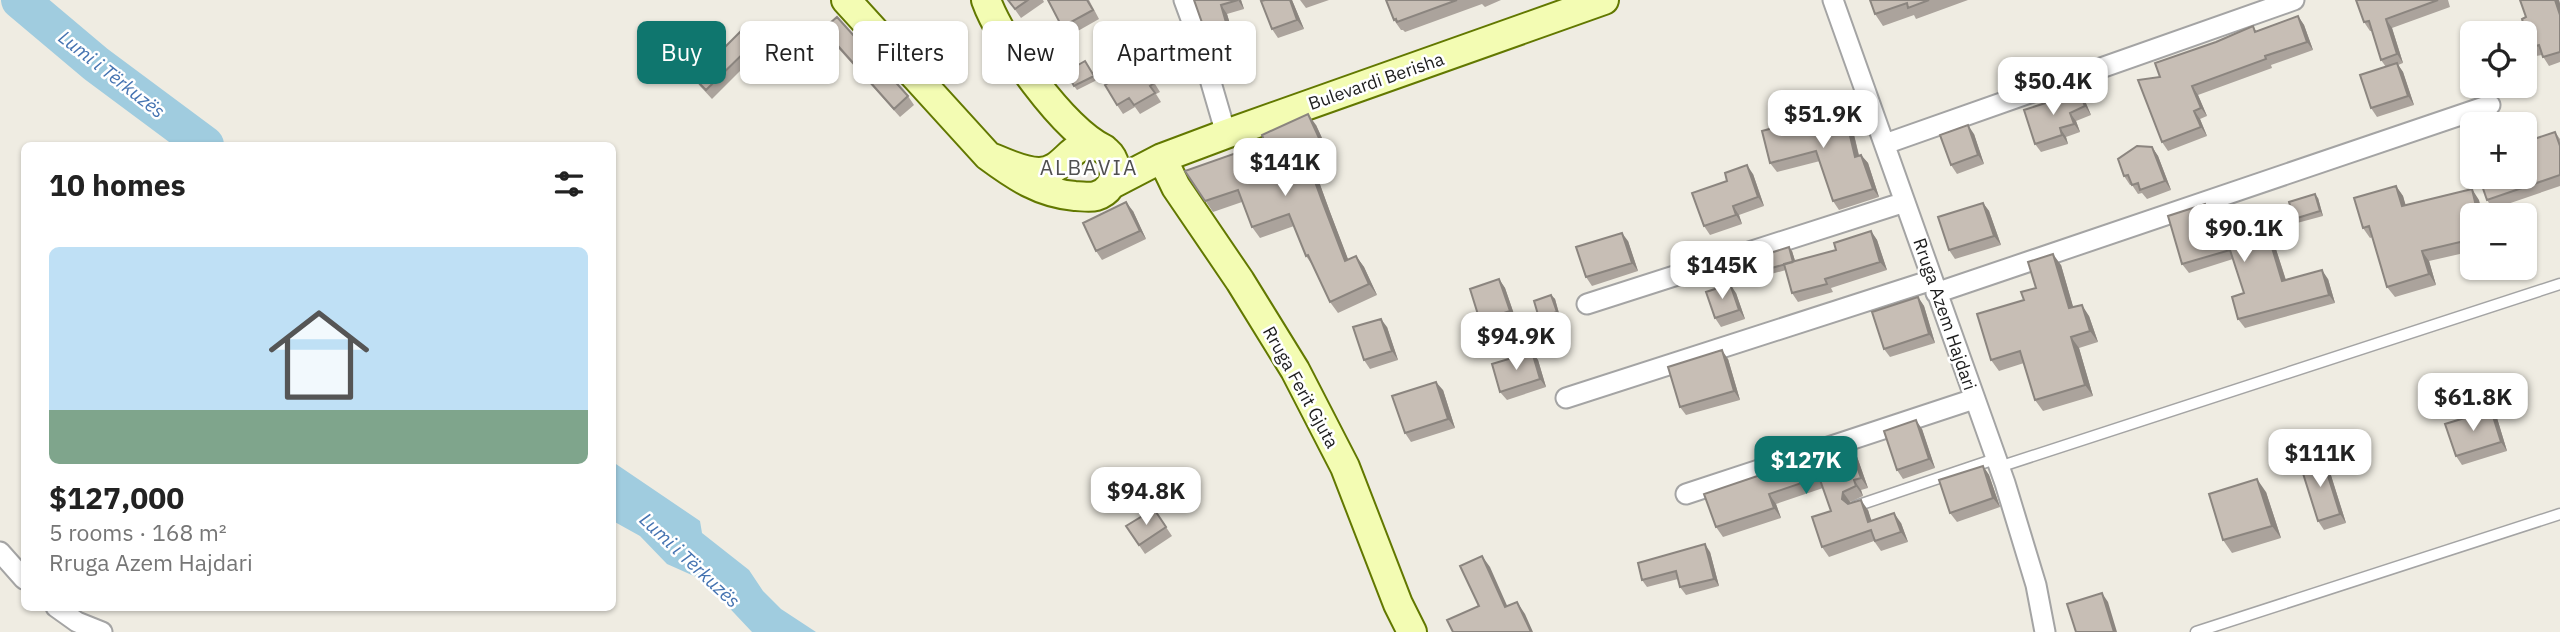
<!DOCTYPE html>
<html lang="en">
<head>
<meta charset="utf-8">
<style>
  body { margin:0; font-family:"IBM Plex Sans",sans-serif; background:#f2f2f2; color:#222; height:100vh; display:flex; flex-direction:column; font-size:26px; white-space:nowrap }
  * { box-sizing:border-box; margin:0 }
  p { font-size:23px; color:#767676 }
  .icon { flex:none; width:38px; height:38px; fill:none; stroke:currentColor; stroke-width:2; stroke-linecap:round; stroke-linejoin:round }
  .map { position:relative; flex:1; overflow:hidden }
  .panel { position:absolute; left:21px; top:142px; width:595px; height:469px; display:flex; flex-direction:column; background:#fff; border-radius:10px; box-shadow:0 2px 5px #0004 }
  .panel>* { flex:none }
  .guide { position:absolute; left:637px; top:21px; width:665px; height:63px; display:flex; gap:14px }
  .fabs { position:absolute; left:2460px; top:21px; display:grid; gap:14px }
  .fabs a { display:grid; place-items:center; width:77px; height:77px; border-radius:10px; background:#fff; box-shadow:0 2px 5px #0004; font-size:35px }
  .price { position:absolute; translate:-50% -60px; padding:0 16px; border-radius:14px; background:#fff; color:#222; font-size:23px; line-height:46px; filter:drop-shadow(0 2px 4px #0008) }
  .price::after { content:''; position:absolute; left:50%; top:42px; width:21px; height:16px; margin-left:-10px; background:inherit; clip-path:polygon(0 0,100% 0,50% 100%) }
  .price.active { background:#0f766e; color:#fff }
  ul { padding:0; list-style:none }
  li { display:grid; align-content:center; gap:14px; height:371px; padding:0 28px }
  li span { display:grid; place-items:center; height:217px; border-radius:10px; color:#555 }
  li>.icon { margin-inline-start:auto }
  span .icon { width:126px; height:126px; fill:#fffc; stroke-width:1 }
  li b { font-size:30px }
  h2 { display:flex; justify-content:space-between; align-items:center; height:84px; padding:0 28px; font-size:30px }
  .tag { padding:0 24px; border-radius:10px; background:#fff; box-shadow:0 2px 5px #0004; font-size:24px; line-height:63px }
  .tag.active { background:#0f766e; color:#fff }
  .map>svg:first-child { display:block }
  .water { fill:#a0ccdf }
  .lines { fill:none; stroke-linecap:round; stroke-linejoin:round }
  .river { stroke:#a0ccdf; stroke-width:38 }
  .lane-casing { stroke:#a4a4a4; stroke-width:13 }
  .street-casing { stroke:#a4a4a4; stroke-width:23 }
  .secondary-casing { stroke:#627800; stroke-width:32 }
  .lane { stroke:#fff; stroke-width:10 }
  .street { stroke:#fff; stroke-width:19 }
  .secondary { stroke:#f3fcb3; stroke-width:28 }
  .wall { fill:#aba39c }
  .shaded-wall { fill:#8b857f }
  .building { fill:#c7beb5; stroke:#8b857f; stroke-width:2 }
  .labels { text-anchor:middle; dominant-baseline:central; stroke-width:5; stroke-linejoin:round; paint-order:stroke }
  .street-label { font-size:18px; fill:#1d1d1d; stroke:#fff }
  .water-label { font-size:19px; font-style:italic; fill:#4573b1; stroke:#fff }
  .quarter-label { font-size:21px; letter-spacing:2px; fill:#505050; stroke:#fff }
</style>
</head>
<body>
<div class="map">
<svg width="2560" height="632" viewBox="0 0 2560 632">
  <rect width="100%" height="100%" fill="#efece2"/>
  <!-- water -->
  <path class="water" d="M613 462 700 521 702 533 749 570 763 591 781 609 816 632H752L703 580 667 564 640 536 613 521Z"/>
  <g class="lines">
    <!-- river -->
    <path class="river" d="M20 0 96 64 205 145"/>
    <defs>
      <path id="lane" d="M1999 467 2560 284
        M1856 506 1995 459
        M2196 632 2560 514"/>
      <path id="street" d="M1184 0 1198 38 1226 134
        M1833 0 2005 483 2036 585 2045 632
        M1885 144 2294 0
        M1936 293 2490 105
        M1587 304 1905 202
        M1566 398 1932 280
        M1686 494 1974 399
        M0 552 24 579
        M56 607 77 622 102 632"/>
      <path id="secondary" d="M846 0 988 156C1015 176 1040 193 1075 196 1082 196 1089 198 1096 196 1121 189 1122 150 1094 146 1070 141 1065 172 1039 172 1022 172 1003 162 988 156
        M986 0C1001 42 1064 131 1104 149
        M1162 158 1176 187 1240 281 1295 370 1345 467 1398 604 1412 632
        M1112 184 1162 158 1226 134 1604 0"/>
    </defs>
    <!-- lane casing -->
    <use href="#lane" class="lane-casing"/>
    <!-- street casing -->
    <use href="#street" class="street-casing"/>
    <!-- secondary casing -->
    <use href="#secondary" class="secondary-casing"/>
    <!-- lane -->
    <use href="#lane" class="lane"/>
    <!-- street -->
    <use href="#street" class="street"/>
    <!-- secondary -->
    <use href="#secondary" class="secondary"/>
  </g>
  <!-- wall -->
  <path class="wall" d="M1008 0H1043L1044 2 1021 18Z
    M1048 0H1089L1099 19 1069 36 1062 27Z
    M1194 0H1241L1244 9 1227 14 1233 34 1211 40 1205 31Z
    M1265 0H1292L1304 29 1278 38 1272 29Z
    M1300 0H1329L1306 8Z
    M1386 0H1501L1485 7 1482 4 1405 32 1403 30H1401L1394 20Z
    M1870 0H1968L1916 19 1914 15 1883 26 1875 14Z
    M2356 0H2448L2450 7 2392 28 2403 63 2398 65 2403 72 2414 105 2377 117 2371 108 2386 67 2381 60 2372 31H2370L2364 22Z
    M2559 0 2560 4V62L2549 66 2542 55 2536 56 2530 48Z
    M2298 16 2304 25 2313 50 2271 65 2272 68 2198 95 2207 116 2200 119 2207 136 2168 151 2162 142 2160 77 2216 42 2253 26 2256 31Z
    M823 29 908 96 914 105 900 117 829 38Z
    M760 37 766 45 712 99 700 86 694 78Z
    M1085 61 1097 80 1077 90 1074 86Z
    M1142 63 1160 92 1156 94 1161 102 1140 114 1135 107 1123 114 1117 105Z
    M2085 101 2091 115 2076 121 2080 132 2066 137 2068 144 2041 152 2035 144Z
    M1849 114 1859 155H1861L1868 163 1879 197 1839 210 1833 201 1820 161 1777 172 1770 163Z
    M1316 125 1332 160 1314 168 1330 212 1348 260 1356 256 1364 267 1377 295 1338 313 1330 302 1313 266 1306 256 1294 226 1260 238 1252 227 1242 202 1213 212 1185 171Z
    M2555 132 2560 139V186L2493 209 2487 200Z
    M1974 134 1984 164 1957 174 1951 165Z
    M2152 147 2158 156 2171 190 2147 199 2142 193 2138 194 2132 185H2130L2124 176Z
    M1753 174 1764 206 1739 215 1742 224 1710 235 1704 226Z
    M2396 186 2403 196 2405 205 2479 200 2473 215V251L2429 261 2436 285 2395 297 2387 287 2373 237 2370 238 2363 228Z
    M2318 198 2323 216 2297 223 2294 219Z
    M1983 203 1989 211 2001 245 1955 259 1949 250Z
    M1133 211 1146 239 1102 260 1096 251Z
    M2211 213 2217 231 2237 225 2243 234 2244 238 2273 240 2286 280 2328 279 2335 303 2245 328 2238 319 2244 293 2233 259 2189 273 2182 264Z
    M1871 231 1877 240 1887 270 1831 288 1833 292 1798 302 1792 293 1786 270 1771 274 1768 269 1792 251 1795 261 1836 250Z
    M1628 241 1638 271 1592 286 1586 277Z
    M2061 265 2073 307 2089 316 2098 342 2079 348 2093 396 2043 411 2035 400 2024 363 1999 371 1991 360 2024 300Z
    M1499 279 1505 288 1516 320 1486 330 1480 321Z
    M1736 293 1745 319 1721 327 1715 318Z
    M1551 295 1555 299 1560 317 1543 322 1539 318Z
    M1918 297 1924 306 1935 343 1890 357 1884 349Z
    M1387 327 1398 360 1370 369 1364 360Z
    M1532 352 1538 360 1546 387 1507 400 1500 392Z
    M1728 359 1740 400 1686 415 1680 407Z
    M1443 390 1455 428 1411 442 1405 433Z
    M2497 418 2507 451 2462 465 2456 456Z
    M1922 429 1935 468 1903 479 1897 470Z
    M1848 441 1855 451 1868 488 1861 490 1863 496 1850 502V503L1868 510 1871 521 1901 523 1908 542 1881 551 1874 541 1829 557 1822 547 1831 511 1823 488 1776 504 1781 518 1723 537 1716 527 1790 465Z
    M1983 466 1989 475 2000 507 1957 522 1950 513Z
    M2328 466 2346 523 2324 530 2318 521Z
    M2266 492 2281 538 2232 553 2223 540Z
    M1154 509 1172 536 1145 554 1126 526Z
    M1710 552 1719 586 1686 595 1680 587 1678 579 1647 587 1642 580Z"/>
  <!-- shaded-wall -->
  <path class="shaded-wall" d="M1238 0H1241L1244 9Z
    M1290 0H1292L1304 29 1297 20Z
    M2555 0H2559L2560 4V15Z
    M1221 5 1227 14 1233 34 1227 26Z
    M2298 16 2304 25 2313 50 2307 42Z
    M2386 19 2392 28 2403 63 2397 54Z
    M2397 63 2403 72 2414 105 2408 96Z
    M2192 86 2198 95 2207 116 2201 108Z
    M2079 92 2085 101 2091 115 2085 106Z
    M1843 106 1849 114 1861 165 1855 157Z
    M2194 111 2200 119 2207 136 2201 127Z
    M2070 113 2076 121 2080 132 2074 124Z
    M1308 114 1316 125 1332 160 1324 149Z
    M1968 125 1974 134 1984 164 1978 155Z
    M2060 128 2066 137 2068 144 2062 135Z
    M2152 147 2158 156 2171 190 2165 181Z
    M1861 155 1868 163 1879 197 1873 189Z
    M1306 157 1314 168 1330 212 1353 272 1345 261 1322 201Z
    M1747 165 1753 174 1764 206 1758 197Z
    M2396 186 2403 196 2409 216 2402 206Z
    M2472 189 2479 200 2483 215H2478Z
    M2315 194 2318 198 2323 216 2320 211Z
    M1126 202 1133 211 1146 239 1140 231Z
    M1983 203 1989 211 2001 245 1994 236Z
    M2205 204 2211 213 2220 241 2214 232Z
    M1733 206 1739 215 1742 224 1736 215Z
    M2237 225 2243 234 2247 248 2241 239Z
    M1871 231 1877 240 1887 270 1880 262Z
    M2267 231 2273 240 2289 290 2282 281Z
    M1622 233 1628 241 1638 271 1632 263Z
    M1789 247 1792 251 1797 267 1793 263Z
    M2422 251 2429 261 2436 285 2429 274Z
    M2053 254 2061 265 2077 320 2069 308Z
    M1356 256 1364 267 1377 295 1369 284Z
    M2322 270 2328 279 2335 303 2329 295Z
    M1499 279 1505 288 1516 320 1510 311Z
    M1730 284 1736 293 1745 319 1739 310Z
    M1551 295 1555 299 1560 317 1557 312Z
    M1918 297 1924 306 1935 343 1929 334Z
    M2082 305 2089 316 2098 342 2090 331Z
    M1381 319 1387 327 1398 360 1392 351Z
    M2071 337 2079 348 2093 396 2085 385Z
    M1722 350 1728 359 1740 400 1734 391Z
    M1532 352 1538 360 1546 387 1540 379Z
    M1436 382 1443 390 1455 428 1448 419Z
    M2491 410 2497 418 2507 451 2501 442Z
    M1916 420 1922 429 1935 468 1929 459Z
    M1848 441 1855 451 1868 488 1861 478Z
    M2322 457 2328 466 2346 523 2340 514Z
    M1983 466 1989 475 2000 507 1993 498Z
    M2257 479 2266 492 2281 538 2272 526Z
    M1854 480 1861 490 1863 496 1856 486Z
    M1843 492 1850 502 1849 509 1842 499Z
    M1769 494 1776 504 1781 518 1774 508Z
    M1861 500 1868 510 1875 531 1868 522Z
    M1894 513 1901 523 1908 542 1901 532Z
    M1705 544 1710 552 1719 586 1714 579Z
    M1482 556 1490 567 1513 619 1505 607Z
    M2102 593 2108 602 2117 632H2114Z
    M1517 602 1525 614 1533 632H1531Z"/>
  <!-- building -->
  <path class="building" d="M1008 0H1028L1015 9Z
    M1048 0H1087L1093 10 1062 27Z
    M1194 0H1238L1221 5 1227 26 1205 31Z
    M1265 0H1290L1297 20 1272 29 1261 1Z
    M1386 0H1457L1397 22 1396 19 1394 20Z
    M1870 0H1929L1908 8 1907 3 1875 14Z
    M2356 0H2438L2386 19 2397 54 2381 60 2369 21 2364 22Z
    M2520 0H2555L2560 15V52L2543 57 2539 45 2530 48 2522 19 2526 17Z
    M2298 16 2307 42 2265 56 2266 59 2192 86 2201 108 2194 111 2201 127 2162 142 2138 80 2160 77 2155 63 2216 42 2253 26 2255 32Z
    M837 17 908 96 894 109 823 29Z
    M748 24 760 37 706 90 694 78Z
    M1085 61 1094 76 1074 86 1066 72Z
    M1142 63 1154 83 1150 86 1155 93 1134 105 1129 98 1117 105 1105 85Z
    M2397 63 2408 96 2371 108 2360 75Z
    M2079 92 2085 106 2070 113 2074 124 2060 128 2062 135 2035 144 2024 110Z
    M1843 106 1855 157 1861 155 1873 189 1833 201 1816 151 1770 163 1762 131 1810 118 1809 114Z
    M1308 114 1324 149 1306 157 1322 201 1345 261 1356 256 1369 284 1330 302 1308 255 1306 256 1289 214 1252 227 1238 190 1205 201 1185 171 1265 143 1262 135Z
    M1968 125 1978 155 1951 165 1940 135Z
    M2555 132 2560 146V175L2487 200 2479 177H2525V142Z
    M2137 146 2152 147 2165 181 2140 190 2138 183 2132 185 2128 175 2124 176 2118 159Z
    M1747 165 1758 197 1733 206 1736 215 1704 226 1692 193 1727 181 1725 173Z
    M2396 186 2402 206 2472 189 2478 215H2473V239L2422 251 2429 274 2387 287 2369 226 2363 228 2354 198Z
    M2315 194 2320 211 2294 219 2289 202Z
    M1126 202 1140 231 1096 251 1083 223Z
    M1983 203 1994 236 1949 250 1938 217Z
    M2205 204 2214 232 2237 225 2241 239 2267 231 2282 281 2322 270 2329 295 2238 319 2232 297 2244 293 2230 250 2182 264 2168 216Z
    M1871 231 1880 262 1825 279 1827 284 1792 293 1784 264 1836 250 1834 243Z
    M1622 233 1632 263 1586 277 1576 247Z
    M1789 247 1793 262 1768 269 1764 255Z
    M2053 254 2069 308 2082 305 2090 331 2071 337 2085 385 2035 400 2020 351 1991 360 1977 314 2024 300 2021 292 2036 288 2028 262Z
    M1499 279 1510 311 1480 321 1470 289Z
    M1730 284 1739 310 1715 318 1706 292Z
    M1551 295 1557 312 1539 318 1534 301Z
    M1918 297 1929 334 1884 349 1872 312Z
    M1381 319 1392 351 1364 360 1353 327Z
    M1722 350 1734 391 1680 407 1668 367Z
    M1532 352 1540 379 1500 392 1492 364Z
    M1436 382 1448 419 1405 433 1392 396Z
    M2491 410 2501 442 2456 456 2445 424Z
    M1916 420 1929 459 1897 470 1884 431Z
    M1848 441 1861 478 1854 480 1856 486 1843 492 1842 499 1848 504 1861 500 1868 522 1894 513 1901 532 1875 541 1871 530 1822 547 1812 517 1831 511 1819 477 1769 494 1774 508 1716 527 1704 494 1790 465 1788 462Z
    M2322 457 2340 514 2318 521 2300 464Z
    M1983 466 1993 498 1950 513 1939 480Z
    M2257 479 2272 526 2223 540 2209 494Z
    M1154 509 1166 527 1139 545 1126 526Z
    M1705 544 1714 579 1680 587 1676 571 1642 580 1638 563Z
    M1482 556 1505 607 1517 602 1531 632H1453L1447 620 1479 606 1460 566Z
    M2102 593 2114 632H2076L2067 604Z"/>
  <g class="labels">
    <!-- street labels -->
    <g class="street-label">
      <text transform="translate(1376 81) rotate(-19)">Bulevardi Berisha</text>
      <text transform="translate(1945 314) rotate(71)">Rruga Azem Hajdari</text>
      <text transform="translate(1301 387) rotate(61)">Rruga Ferit Gjuta</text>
    </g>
    <!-- water labels -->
    <g class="water-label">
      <text transform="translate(112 74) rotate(38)">Lumi i Tërkuzës</text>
      <text transform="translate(690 560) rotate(43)">Lumi i Tërkuzës</text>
    </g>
    <!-- quarter labels -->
    <g class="quarter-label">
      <text x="1089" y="167">ALBAVIA</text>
    </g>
  </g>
</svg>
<div class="fabs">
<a><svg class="icon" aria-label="locate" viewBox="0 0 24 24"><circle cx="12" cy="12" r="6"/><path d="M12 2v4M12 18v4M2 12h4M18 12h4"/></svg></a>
<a>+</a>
<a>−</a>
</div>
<b class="price" style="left:2053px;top:117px">$50.4K</b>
<b class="price" style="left:1823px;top:150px">$51.9K</b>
<b class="price" style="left:1285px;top:198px">$141K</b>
<b class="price" style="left:2244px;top:264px">$90.1K</b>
<b class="price" style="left:1722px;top:301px">$145K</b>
<b class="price" style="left:1516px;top:372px">$94.9K</b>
<b class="price" style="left:2473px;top:433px">$61.8K</b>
<b class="price" style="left:2320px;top:489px">$111K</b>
<b class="price active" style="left:1806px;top:496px">$127K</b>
<b class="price" style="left:1146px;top:527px">$94.8K</b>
<div class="guide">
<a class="tag active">Buy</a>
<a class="tag">Rent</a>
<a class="tag">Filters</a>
<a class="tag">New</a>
<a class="tag">Apartment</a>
</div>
<section class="panel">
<h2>10 homes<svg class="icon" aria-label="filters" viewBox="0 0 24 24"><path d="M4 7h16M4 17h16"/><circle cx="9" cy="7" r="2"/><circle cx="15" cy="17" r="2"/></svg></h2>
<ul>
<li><span style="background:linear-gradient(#bfe0f5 75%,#7fa58c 0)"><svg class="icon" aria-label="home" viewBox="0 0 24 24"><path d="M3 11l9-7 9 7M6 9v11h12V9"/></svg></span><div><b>$127,000</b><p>5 rooms · 168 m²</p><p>Rruga Azem Hajdari</p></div></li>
</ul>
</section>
</div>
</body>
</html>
